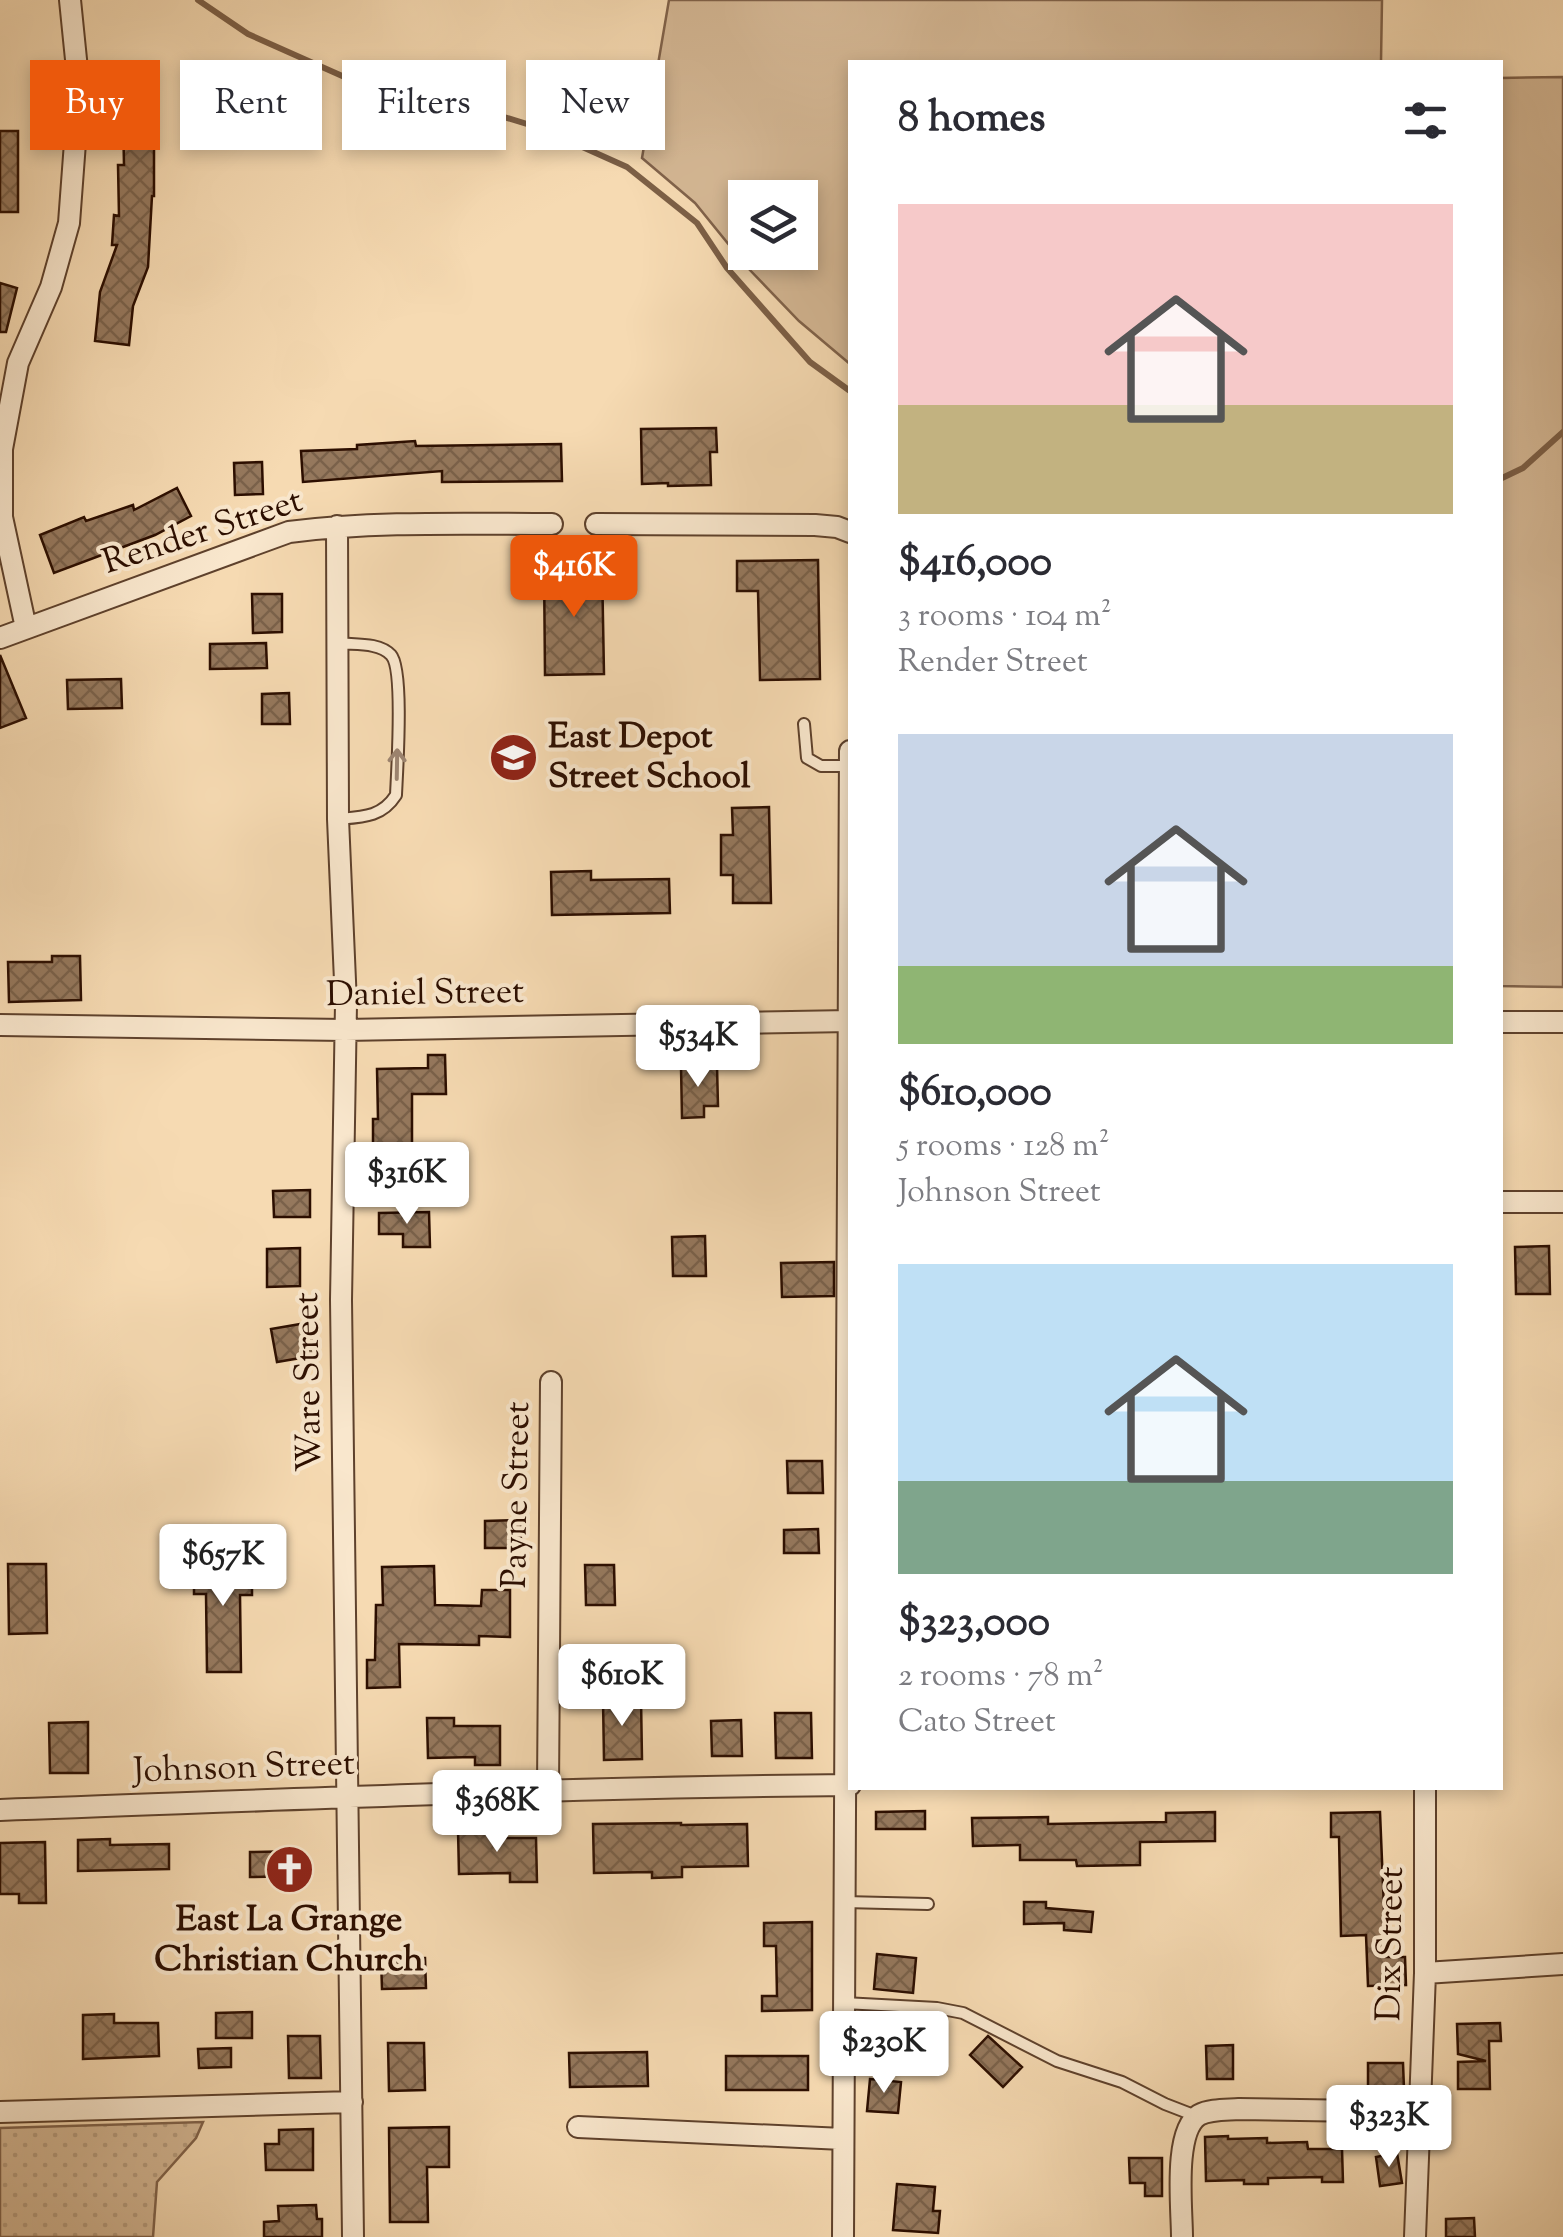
<!DOCTYPE html>
<html lang="en">
<head>
<meta charset="utf-8">
<style>
  body { margin:0; font-family:"Sorts Mill Goudy",serif; background:#f2f2f3; color:#2b2b33; height:100vh; display:flex; flex-direction:column; font-size:38px; white-space:nowrap }
  * { box-sizing:border-box; margin:0 }
  p { font-size:32px; color:#7c7c81 }
  .icon { flex:none; width:55px; height:55px; fill:none; stroke:currentColor; stroke-width:2; stroke-linecap:round; stroke-linejoin:round }
  .map { position:relative; flex:1; overflow:hidden }
  .side { position:absolute; left:848px; top:60px; width:655px; height:1730px; display:flex; flex-direction:column; background:#fff; border-radius:0px; box-shadow:0 5px 15px #0003 }
  .side>* { flex:none }
  .banner { position:absolute; left:30px; top:60px; width:668px; height:90px; display:flex; gap:20px }
  .buttons { position:absolute; left:728px; top:180px; display:grid; gap:20px }
  .buttons a { display:grid; place-items:center; width:90px; height:90px; border-radius:0px; background:#fff; box-shadow:0 5px 15px #0003; font-size:50px }
  .price { position:absolute; translate:-50% -85px; padding:0 22px; border-radius:10px; background:#fff; color:#222; font-size:32px; line-height:65px; filter:drop-shadow(0 2px 5px #0008) }
  .price::after { content:''; position:absolute; left:50%; top:60px; width:30px; height:22px; margin-left:-15px; background:inherit; clip-path:polygon(0 0,100% 0,50% 100%) }
  .price.selected { background:#ea580c; color:#fff }
  ul { padding:0; list-style:none }
  li { display:grid; align-content:center; gap:20px; height:530px; padding:0 50px }
  li span { display:grid; place-items:center; height:310px; border-radius:0px; color:#555 }
  li>.icon { margin-inline-start:auto }
  span .icon { width:180px; height:180px; fill:#fffc; stroke-width:1 }
  li b { font-size:42px }
  h2 { display:flex; justify-content:space-between; align-items:center; height:120px; padding:0 50px; font-size:42px }
  .pill { padding:0 35px; border-radius:0px; background:#fff; box-shadow:0 5px 15px #0003; font-size:35px; line-height:90px }
  .pill.selected { background:#ea580c; color:#fff }
  .map>svg:first-child { display:block }
  .grass { fill:#d4b794; stroke:#80624a; stroke-width:2.5; fill-rule:evenodd }
  .park { fill:url(#park-dots); stroke:#80624a; stroke-width:2.5 }
  .lines { fill:none; stroke-linecap:round; stroke-linejoin:round }
  .stream { stroke:#7c5f46; stroke-width:6 }
  .building { fill:url(#building-cross-hatch); stroke:#2c0e00; stroke-width:2.5 }
  .lane-casing { stroke:#5e412c; stroke-width:14 }
  .street-casing { stroke:#5e412c; stroke-width:24 }
  .lane { stroke:#f9e7cd; stroke-width:10 }
  .street { stroke:#f9e7cd; stroke-width:20 }
  .oneway { stroke:#9d8571 }
  .labels { text-anchor:middle; dominant-baseline:central; stroke-width:8; stroke-linejoin:round; paint-order:stroke }
  .street-label { font-size:35px; fill:#2c0e00; stroke:#f9e7cd }
  .poi-label { font-size:35px; font-weight:bold; fill:#2c0e00; stroke:#f9e7cd; text-anchor:start }
</style>
</head>
<body>
<div class="map">
<svg width="1563" height="2237" viewBox="0 0 1563 2237">
  <defs>
    <pattern id="park-dots" width="8" height="8" patternUnits="userSpaceOnUse" patternTransform="scale(2.5)"><rect width="8" height="8" fill="#d4b794"/><path d="M2 2h.1M6 6h.1" fill="none" stroke="#b69c7e" stroke-width="1.8" stroke-linecap="round"/></pattern>
    <pattern id="building-cross-hatch" width="8" height="8" patternUnits="userSpaceOnUse" patternTransform="scale(2.5)"><rect width="8" height="8" fill="#95785d"/><path d="M0 0l8 8M0 8l8-8" fill="none" stroke="#7a614a"/></pattern>
  </defs>
  <rect width="100%" height="100%" fill="#f6dab2"/>
  <filter id="stains"><feTurbulence type="fractalNoise" baseFrequency=".002" numOctaves="4"/><feColorMatrix values="0 0 0 0 .2 0 0 0 0 .09 0 0 0 0 .02 0 0 0 .5 -.17"/></filter>
  <radialGradient id="worn" r=".72"><stop offset=".6" stop-color="#630" stop-opacity="0"/><stop offset="1" stop-color="#630" stop-opacity=".3"/></radialGradient>
  <!-- grass -->
  <path class="grass" d="M669 0H1382L1381 62H850V364L799 321 747 267 695 203 642 158ZM745 198H800V252H745Z
    M1563 77V987L1500 986V78Z"/>
  <!-- park -->
  <path class="park" d="M203 2122 196 2138 157 2182 153 2237H0V2128Z"/>
  <g class="lines">
    <!-- stream -->
    <path class="stream" d="M198 0 248 34 367 87 432 95 540 128 627 167 697 223 727 268 810 362 850 391
      M1500 479 1523 468 1563 432"/>
  </g>
  <!-- building -->
  <path class="building" d="M154 115V196H152L148 267 133 306 129 345 95 341 100 292 117 245H112L114 215 119 216 118 165H124L123 116Z
    M0 131H18V212H0Z
    M0 283 17 288 6 332H0Z
    M716 428 717 452H710L711 485 668 486V483L642 484 641 429Z
    M415 441 416 446 561 444 562 481 442 482V471L303 482 301 451 357 449V445Z
    M262 462 263 494 235 495 234 463Z
    M177 488 191 516 155 535 54 573 40 535 84 517 86 521 133 505 134 510Z
    M818 560 820 679 760 680 758 591H737V561Z
    M602 564 604 674 545 675 544 565Z
    M252 594H282V632L253 633Z
    M266 643 267 668 210 669V644Z
    M0 655 26 718 0 728Z
    M121 679 122 708 68 709 67 680Z
    M289 693 290 724H262V694Z
    M769 807 771 903H733V875H721V835H733L732 808Z
    M591 871V880L669 879 670 913 552 915 551 872Z
    M52 956H80L81 1000 9 1002 8 962H52Z
    M428 1055H445L446 1094H412V1146H373V1119H378L377 1069 428 1068Z
    M681 1066H717L718 1106H704V1117L682 1118Z
    M310 1190V1217H274L273 1191Z
    M429 1212 430 1247H403V1234H379V1213Z
    M705 1236 706 1276H673L672 1237Z
    M1549 1246 1550 1294H1516L1515 1247Z
    M300 1248V1286L267 1287V1249Z
    M834 1262V1296L782 1297 781 1263Z
    M312 1322 318 1355 277 1362 271 1329Z
    M787 1461H822L823 1493H788Z
    M521 1520V1548H485V1521Z
    M818 1529 819 1553H784V1530Z
    M194 1560H252V1595H240L241 1672H207L206 1594H194Z
    M8 1564H46L47 1633 9 1634Z
    M585 1565H614L615 1605H586Z
    M434 1566 435 1605 481 1606 482 1590H510V1637L479 1636V1645L399 1644 400 1687 367 1688V1660H375L376 1605H383L382 1567Z
    M641 1698 642 1759 604 1760 603 1699Z
    M775 1713H811L812 1758H776Z
    M427 1718H454V1726H500V1765H475V1757L428 1758Z
    M741 1720 742 1756H712L711 1721Z
    M88 1722V1773H50L49 1723Z
    M925 1811V1829H876V1812Z
    M1215 1812V1841L1140 1842V1865L1077 1866 1076 1860H1020V1845L973 1846 972 1818 1048 1817V1824L1166 1822V1813Z
    M1380 1812 1386 1957H1405L1406 1985 1368 1986 1366 1935 1341 1936 1339 1837H1331V1813Z
    M681 1823V1825L747 1824 748 1866 682 1867V1877L652 1878V1872L594 1873 593 1824Z
    M493 1829V1838H536L537 1882H510V1873L459 1874 458 1830Z
    M110 1839V1845L169 1844V1869L78 1871V1840Z
    M45 1842 46 1903H19V1894H0V1843Z
    M301 1851 302 1876 250 1877V1852Z
    M1024 1902H1046V1908L1093 1912 1091 1932 1064 1930V1923L1024 1924Z
    M812 1922V2010L762 2011V1996H777L776 1946H764V1923Z
    M877 1954 916 1958 913 1993 874 1989Z
    M425 1958 426 1988 382 1989 381 1959Z
    M252 2012V2038H216V2013Z
    M114 2014V2023H158L159 2056 83 2059V2015Z
    M878 2020 924 2024 921 2051 875 2047Z
    M1500 2023 1501 2041H1489L1490 2089H1458V2062L1486 2061 1458 2054 1457 2024Z
    M288 2036H320L321 2078H289Z
    M988 2036 1022 2067 1003 2087 970 2055Z
    M388 2043H424L425 2090 389 2091Z
    M1233 2045V2079H1207L1206 2046Z
    M231 2048V2067L199 2068 198 2049Z
    M647 2052 648 2086 570 2087 569 2053Z
    M726 2056H808V2090H726Z
    M1368 2063H1403L1404 2089 1368 2090Z
    M870 2079 901 2082 898 2113 867 2111Z
    M449 2127V2167H427L428 2222H390L389 2128Z
    M313 2129V2170H266L265 2144H279V2130Z
    M1228 2136V2139L1267 2138V2143L1307 2142 1308 2149H1342L1343 2182H1322V2177L1268 2178V2184H1244V2180L1206 2181 1205 2137Z
    M1397 2153 1402 2183 1380 2186 1376 2157Z
    M1129 2158H1162V2196H1145V2183H1130Z
    M897 2184 935 2187 933 2211H940L938 2233 893 2230Z
    M316 2205 317 2219H322V2237H264V2222L279 2221 278 2206Z
    M1474 2218 1475 2237H1446V2219Z"/>
  <g class="lines">
    <defs>
      <path id="lane" d="M338 643C354 645 379 642 391 655 404 669 397 771 396 795 382 817 363 817 338 819
        M804 724 807 758 821 766H850
        M844 1902 928 1904
        M844 2003 937 2008 963 2013 1057 2061 1122 2082 1165 2104 1196 2116"/>
      <path id="street" d="M596 524 815 525 837 527 850 532
        M337 526 338 819 346 1004 341 1300 353 2237
        M26 628 2 517V449L18 363 51 287 69 223 79 89 70 0
        M0 638 289 532C376 521 464 524 552 524
        M1500 1022H1563
        M0 1025 345 1030 850 1021
        M1500 1202H1563
        M548 1789 551 1382
        M0 1810C283 1800 567 1787 850 1785
        M1425 1973 1563 1964
        M0 2112 352 2102
        M578 2127 843 2139
        M843 2237 850 751
        M1182 2237C1182 2208 1173 2131 1199 2115 1210 2109 1227 2110 1239 2109L1421 2112
        M1415 2237 1425 1973V1788"/>
    </defs>
    <!-- lane casing -->
    <use href="#lane" class="lane-casing"/>
    <!-- street casing -->
    <use href="#street" class="street-casing"/>
    <!-- lane -->
    <use href="#lane" class="lane"/>
    <!-- street -->
    <use href="#street" class="street"/>
  </g>
  <!-- one-way arrows -->
  <defs><path id="oneway-shaft" d="M-6 0H5M1.5-3L5.5 0L1.5 3" fill="none" stroke-width="1.6" stroke-linecap="round" stroke-linejoin="round" transform="scale(2.5)"/></defs>
  <use class="oneway" href="#oneway-shaft" transform="translate(397 764) rotate(-89)"/>
  <!-- icons -->
  <defs>
    <symbol id="school-disc" viewBox="-11 -11 22 22"><circle r="9.5" fill="#8f2418" stroke="#f9e7cd"/><path d="M0-5L7-2L0 1L-7-2ZM-4 1L0 2.5L4 1V4Q0 6-4 4Z" fill="#fff"/></symbol>
    <symbol id="church-disc" viewBox="-11 -11 22 22"><circle r="9.5" fill="#8f2418" stroke="#f9e7cd"/><path d="M-1.2-6h2.4v3.5h3.3v2.4h-3.3V6h-2.4V-.1h-3.3v-2.4h3.3Z" fill="#fff"/></symbol>
  </defs>
  <g fill-rule="evenodd">
    <use href="#school-disc" x="486" y="730" width="55" height="55"/>
    <use href="#church-disc" x="262" y="1842" width="55" height="55"/>
  </g>
  <g class="labels">
    <!-- street labels -->
    <g class="street-label">
      <text transform="translate(203 533) rotate(-18)">Render Street</text>
      <text transform="translate(425 995) rotate(-1)">Daniel Street</text>
      <text transform="translate(310 1382) rotate(-91)">Ware Street</text>
      <text transform="translate(518 1495) rotate(-89)">Payne Street</text>
      <text transform="translate(244 1769) rotate(-2)">Johnson Street</text>
      <text transform="translate(1392 1944) rotate(-89)">Dix Street</text>
    </g>
    <!-- poi labels -->
    <g class="poi-label">
      <text x="548" y="738">East Depot<tspan x="548" dy="40">Street School</tspan></text>
      <text x="289" y="1921" text-anchor="middle">East La Grange<tspan x="289" dy="40">Christian Church</tspan></text>
    </g>
  </g>
  <rect width="100%" height="100%" filter="url(#stains)"/>
  <rect width="100%" height="100%" fill="url(#worn)"/>
</svg>
<div class="buttons">
<a><svg class="icon" aria-label="layers" viewBox="0 0 24 24"><path d="M12 4l9 5-9 5-9-5zM3 14l9 5 9-5"/></svg></a>
</div>
<b class="price selected" style="left:574px;top:620px">$416K</b>
<b class="price" style="left:698px;top:1090px">$534K</b>
<b class="price" style="left:407px;top:1227px">$316K</b>
<b class="price" style="left:223px;top:1609px">$657K</b>
<b class="price" style="left:622px;top:1729px">$610K</b>
<b class="price" style="left:497px;top:1855px">$368K</b>
<b class="price" style="left:884px;top:2096px">$230K</b>
<b class="price" style="left:1389px;top:2170px">$323K</b>
<div class="banner">
<a class="pill selected">Buy</a>
<a class="pill">Rent</a>
<a class="pill">Filters</a>
<a class="pill">New</a>
</div>
<section class="side">
<h2>8 homes<svg class="icon" aria-label="filters" viewBox="0 0 24 24"><path d="M4 7h16M4 17h16"/><circle cx="9" cy="7" r="2"/><circle cx="15" cy="17" r="2"/></svg></h2>
<ul>
<li><span style="background:linear-gradient(#f6c9c9 65%,#c2b280 0)"><svg class="icon" aria-label="home" viewBox="0 0 24 24"><path d="M3 11l9-7 9 7M6 9v11h12V9"/></svg></span><div><b>$416,000</b><p>3 rooms · 104 m²</p><p>Render Street</p></div></li>
<li><span style="background:linear-gradient(#c9d6e8 75%,#8fb573 0)"><svg class="icon" aria-label="home" viewBox="0 0 24 24"><path d="M3 11l9-7 9 7M6 9v11h12V9"/></svg></span><div><b>$610,000</b><p>5 rooms · 128 m²</p><p>Johnson Street</p></div></li>
<li><span style="background:linear-gradient(#bfe0f5 70%,#7fa58c 0)"><svg class="icon" aria-label="home" viewBox="0 0 24 24"><path d="M3 11l9-7 9 7M6 9v11h12V9"/></svg></span><div><b>$323,000</b><p>2 rooms · 78 m²</p><p>Cato Street</p></div></li>
</ul>
</section>
</div>
</body>
</html>
